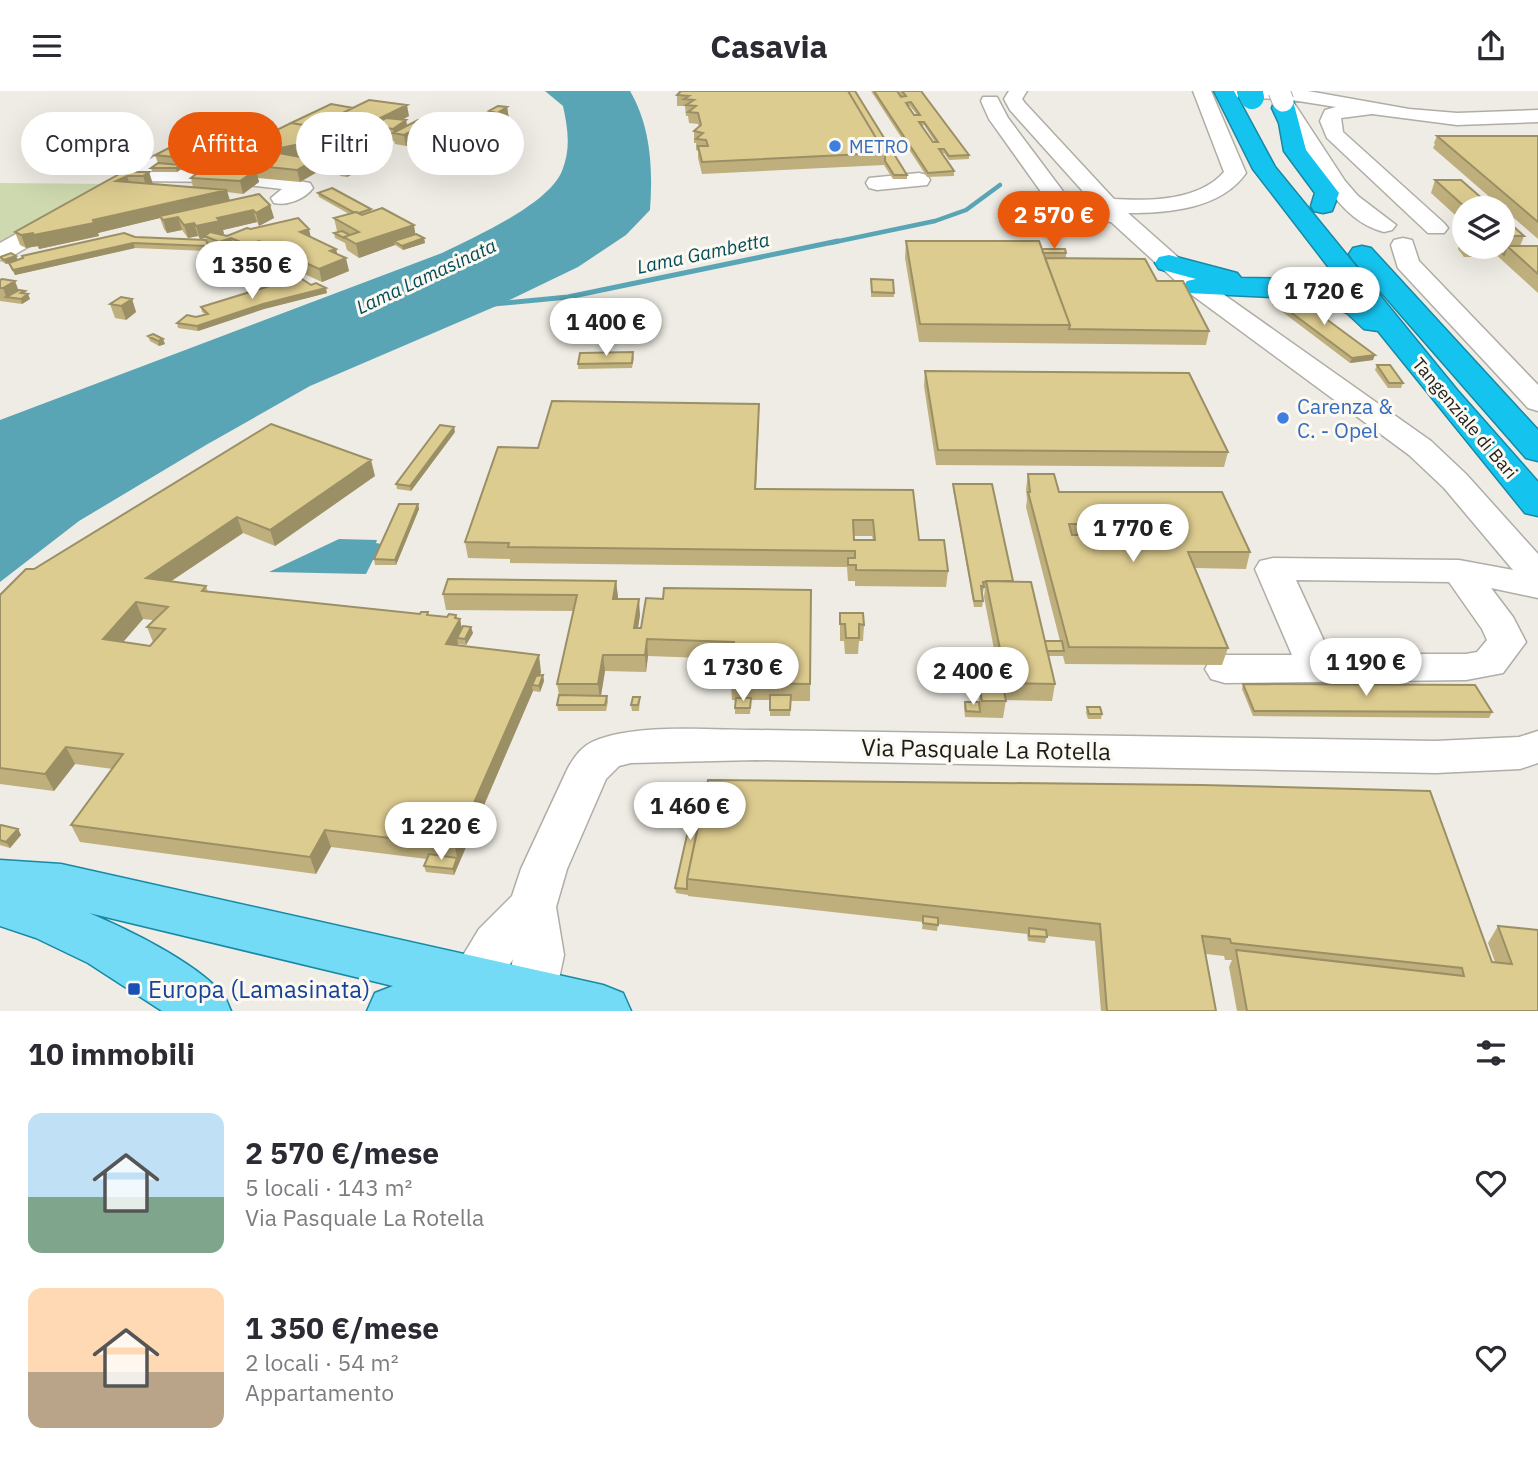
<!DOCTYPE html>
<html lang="it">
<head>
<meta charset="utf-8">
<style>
  body { margin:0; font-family:"IBM Plex Sans",sans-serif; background:#f2f2f3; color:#2b2b33; height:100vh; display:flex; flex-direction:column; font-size:26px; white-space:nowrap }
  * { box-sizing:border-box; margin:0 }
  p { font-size:23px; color:#7c7c81 }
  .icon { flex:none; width:38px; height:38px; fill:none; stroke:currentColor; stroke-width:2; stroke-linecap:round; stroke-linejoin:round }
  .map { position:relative; height:920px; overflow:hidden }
  .sheet { display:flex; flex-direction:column; background:#fff; flex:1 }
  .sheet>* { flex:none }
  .hud { position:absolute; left:21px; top:21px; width:700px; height:63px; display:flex; gap:14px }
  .controls { position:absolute; left:1452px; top:105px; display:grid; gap:14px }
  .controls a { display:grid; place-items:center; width:63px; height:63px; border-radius:50%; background:#fff; box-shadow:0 7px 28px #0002; font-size:35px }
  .price { position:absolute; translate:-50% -60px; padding:0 16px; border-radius:24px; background:#fff; color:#222; font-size:23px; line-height:46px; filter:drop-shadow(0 2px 4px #0008) }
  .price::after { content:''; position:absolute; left:50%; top:42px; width:21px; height:16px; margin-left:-10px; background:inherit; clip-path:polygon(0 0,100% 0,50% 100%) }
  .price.active { background:#ea580c; color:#fff }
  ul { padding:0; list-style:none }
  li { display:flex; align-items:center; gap:21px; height:175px; padding:0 28px }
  li span { display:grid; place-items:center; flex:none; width:196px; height:140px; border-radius:14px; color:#555 }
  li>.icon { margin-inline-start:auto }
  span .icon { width:84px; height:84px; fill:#fffc; stroke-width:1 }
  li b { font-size:30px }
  h2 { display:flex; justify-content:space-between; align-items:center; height:84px; padding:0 28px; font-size:30px }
  .tag { padding:0 24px; border-radius:32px; background:#fff; box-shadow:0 7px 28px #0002; font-size:24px; line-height:63px }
  .tag.active { background:#ea580c; color:#fff }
  header { display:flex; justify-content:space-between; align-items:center; height:91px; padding:0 28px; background:#fff; font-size:32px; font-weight:700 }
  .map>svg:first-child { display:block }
  .green { fill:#ced9af }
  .water { fill:#59a5b6 }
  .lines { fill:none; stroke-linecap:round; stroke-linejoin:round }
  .stream-far1 { stroke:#59a5b6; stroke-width:4.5 }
  .stream { stroke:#59a5b6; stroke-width:5 }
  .minor-casing { stroke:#afada6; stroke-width:3 }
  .major-casing { stroke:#1889a4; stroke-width:3 }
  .highway-casing { stroke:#1889a4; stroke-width:3 }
  .minor { fill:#fff; fill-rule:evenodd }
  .major { fill:#73dbf5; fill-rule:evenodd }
  .highway { fill:#15c3ef; fill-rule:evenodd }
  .minor-bridge-casing { stroke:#afada6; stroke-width:23; stroke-linecap:butt }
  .highway-bridge-casing { stroke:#1889a4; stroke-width:25; stroke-linecap:butt }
  .minor-bridge { stroke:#fff; stroke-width:21 }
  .highway-bridge { stroke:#15c3ef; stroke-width:24 }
  .wall { fill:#beaf7c; fill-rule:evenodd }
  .shaded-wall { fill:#9b8f65 }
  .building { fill:#ddcc90; stroke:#9b8f65; stroke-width:2; fill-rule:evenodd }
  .shop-dot { fill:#3f7fe0; stroke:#fbf9f1; stroke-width:2.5 }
  .transit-dot { fill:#1a4fb4; stroke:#fbf9f1; stroke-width:2.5 }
  .labels { text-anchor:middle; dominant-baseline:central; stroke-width:6; stroke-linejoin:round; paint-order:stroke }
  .far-shop-label { font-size:18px; fill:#366cbe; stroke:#fbf9f1; text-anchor:start }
  .far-street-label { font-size:18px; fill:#1d1c19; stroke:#fbf9f1 }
  .far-water-label { font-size:19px; font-style:italic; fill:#044c58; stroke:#fbf9f1 }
  .shop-label { font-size:21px; fill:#366cbe; stroke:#fbf9f1; text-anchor:start }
  .near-street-label { font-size:24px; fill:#1d1c19; stroke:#fbf9f1 }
  .near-transit-label { font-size:24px; fill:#164399; stroke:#fbf9f1; text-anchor:start }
</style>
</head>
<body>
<header><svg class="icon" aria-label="menu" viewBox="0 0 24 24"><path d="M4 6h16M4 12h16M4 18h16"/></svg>Casavia<svg class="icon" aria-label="share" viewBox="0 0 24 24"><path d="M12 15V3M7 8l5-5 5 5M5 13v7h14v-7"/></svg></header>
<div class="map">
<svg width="1538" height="920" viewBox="0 0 1538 920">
  <rect width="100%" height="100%" fill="#eeece4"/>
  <!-- green -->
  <path class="green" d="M0 92 110 93 0 156Z"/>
  <!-- water -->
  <path class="water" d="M545 0H630C651 36 653 78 650 119L626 144 578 176 501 213 310 295 206 354 79 430 0 491V329L442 162C474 146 548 114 562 80 571 58 568 38 563 15Z
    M339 448 377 449 376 452 381 453 366 483 269 481Z"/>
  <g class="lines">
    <!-- stream-far1 -->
    <path class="stream-far1" d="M830 152 935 130 966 119 1000 94"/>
    <!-- stream -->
    <path class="stream" d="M494 213 568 206 838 150"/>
    <defs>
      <path id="minor" d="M1009 0H1027L1022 8 1025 12 1114 108C1150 110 1199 110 1224 81L1193 0H1211L1246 82C1221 118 1169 122 1128 122L1206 191 1431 350 1466 383 1538 463V507L1491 497 1513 526 1526 551 1503 582 1466 589 1225 592 1211 588 1205 578 1211 568 1225 564H1292L1255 478 1260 470 1273 467 1459 469 1513 479 1444 397 1409 364 1188 201 1111 131 1059 126 989 28 981 10 983 6H997L1008 27 1074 115 1097 116 1010 19 1004 8ZM1296 489 1449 491 1482 538 1487 549 1477 561 1466 563H1330Z
        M1220 0H1308L1409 18 1457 22 1538 19V31L1457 34 1372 23 1341 27 1343 41 1444 132 1448 137 1444 142H1428L1327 47 1320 30 1325 19 1336 16 1292 9 1345 90 1358 105 1396 134 1392 139 1384 141C1337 129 1317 77 1294 40 1288 30 1276 18 1275 8L1229 6Z
        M184 49 191 51 194 55 191 59 162 77 241 79 310 92 313 97C305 108 287 115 274 112L271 107 282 98 220 91 140 90 9 167 0 169V152Z
        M919 82 927 84 930 89 927 94 877 99 869 97 866 92 869 87Z
        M1403 147 1412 149 1419 170 1538 294V320L1528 317 1398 177 1391 154 1394 149Z
        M756 639 1436 650 1519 646 1538 640V672L1520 678 1436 682 756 669 631 672 619 675 606 688 567 778 556 816 564 864 556 902 549 918H513L506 902 513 868 491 905 473 911 455 905 448 889 479 838 512 805 521 778 567 679C572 669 581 656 592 651 634 632 709 639 756 639Z"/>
      <path id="major" d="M0 769 61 773 603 894 623 902 631 920H367L375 902 393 895 89 822C129 839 191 869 221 901 226 905 228 914 231 920H162L88 872 36 847 0 835Z"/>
      <path id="highway" d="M1214 0H1234L1275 76 1457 299 1538 391V425L1525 422 1378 240 1364 238 1347 222 1312 208 1187 202 1183 196 1187 190 1196 188 1159 178 1155 172 1159 166 1169 164 1237 182 1241 187 1291 188 1347 200 1253 78Z
        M1283 4 1290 6 1293 10 1306 59 1339 102 1332 120 1323 122 1314 120 1311 115 1315 102 1284 60 1279 32 1272 17 1276 6Z
        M1362 155 1371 157 1538 339V370L1526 367 1353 169 1349 163 1353 157Z"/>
    </defs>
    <!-- minor casing -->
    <use href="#minor" class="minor-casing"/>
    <!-- major casing -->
    <use href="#major" class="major-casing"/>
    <!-- highway casing -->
    <use href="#highway" class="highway-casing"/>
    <!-- minor -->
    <use href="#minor" class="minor"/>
    <!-- major -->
    <use href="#major" class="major"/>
    <!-- highway -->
    <use href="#highway" class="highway"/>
    <defs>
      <path id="minor-bridge" d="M1279 0 1283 10"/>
      <path id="highway-bridge" d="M1249 0 1252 6"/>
    </defs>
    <!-- minor-bridge casing -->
    <use href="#minor-bridge" class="minor-bridge-casing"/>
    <!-- highway-bridge casing -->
    <use href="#highway-bridge" class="highway-bridge-casing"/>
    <!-- minor-bridge -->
    <use href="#minor-bridge" class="minor-bridge"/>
    <!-- highway-bridge -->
    <use href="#highway-bridge" class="highway-bridge"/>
  </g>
  <!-- wall -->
  <path class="wall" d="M679 0H855L907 84V88H893L884 74 702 83 698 67V60L696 59V52H694V40L699 36 698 33 689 32 688 25H686L685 15H677V4Z
    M871 0H921L969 64V68L949 69 944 62H941L954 80V85L927 86ZM908 15H910L917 24H914ZM924 34 935 51H933L922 35Z
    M331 13 409 25 402 29H406L407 34 431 42 406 55 395 53 394 50 385 48V51L341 74 323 71 324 77 300 91 258 87 259 91 243 103 227 101 230 109 270 114 274 127 259 135 257 131 223 139 224 143H221L227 145 251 138 311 147 336 158 337 163 349 180 322 191 262 164 252 168 234 160 223 164 209 158 207 160 135 157 15 184 9 172 6 173 1 170 0 166 16 165 18 169 135 146 206 149V147L200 148 198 145 188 147 182 139 167 142 164 138 160 127 98 142 99 145 39 158 38 155 26 157 20 154 15 141 123 81H149L153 93 193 96 191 87 199 81 180 79 177 81H152L151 77 158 72 155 64 251 57 250 52Z
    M507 16 509 28 498 34 491 31 489 20Z
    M1437 45H1538V148L1433 57 1435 53 1434 52Z
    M363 74V78L347 86 340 85 339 81Z
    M1435 89 1493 117H1465V133L1431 102Z
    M318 102 371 118V121L424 147 425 152 403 159 395 154 359 167 347 159 345 152 335 147 334 142 338 141 337 140 334 127 349 123 319 106Z
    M1503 126 1524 145 1520 155H1538V202L1493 161 1495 158H1491L1488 156H1503Z
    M906 150 1042 158 1066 162V167H1045L1157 190 1209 240 1206 254 919 251 905 167Z
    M1459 154 1473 161 1472 166H1464L1458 158Z
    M871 188 894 202V206H871Z
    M0 189 26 203 30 208 22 213 0 210Z
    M311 194 327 202 264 218 198 240 178 237 177 232 205 223 202 221 201 216Z
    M132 208 136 221 126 229 115 227 110 213Z
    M1273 208 1373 269 1350 272 1272 213Z
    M148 245 165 253 159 255 150 250Z
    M634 266 632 277 578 278V273Z
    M1377 274 1403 292 1401 297H1388L1375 279Z
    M925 280 1228 361 1224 376 936 374 924 295Z
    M759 313 756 398 913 399 919 449 948 480 946 496 855 495V490H848L847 476 510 472V468L468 467 465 451 538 357ZM854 445H872L873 449H854Z
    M455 341 411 400 397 398 396 393Z
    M1028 383 1059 401 1250 461 1246 478 1195 477 1228 557 1222 574 1065 573 1063 565H1049L1055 593 1052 610 1006 609 1003 627 965 626 964 616 965 611H979L980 600H1002L984 506 985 497H984L983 501H982L983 510 982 516H974L953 398V393L1013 490 1045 550H1060L1026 416 1027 409 1026 398Z
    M375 385 275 455 243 442 171 490 206 495 208 501 460 528 462 539 473 542 466 554 458 553V554L541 581 540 584H543L544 590 540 601 533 600 454 784 426 781 424 775 427 768 331 756 316 783 80 751 71 734 113 678 75 673 54 700 0 693V504L34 478ZM143 528 153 529 147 536 153 551 150 555 123 551Z
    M418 413 419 418 396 474H375L374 468Z
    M616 490 618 508 640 524 638 537H641L663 508 811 499 810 610H791L790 625H770V609H751L750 623H735V609H732L731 592 733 568 648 565 646 581 605 580 601 605H607L608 611 606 620H558L557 614 559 604 557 593 574 520 446 519 443 503Z
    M840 522 864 534 863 550H859L858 563H845L844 550H840Z
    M1243 593 1492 621 1489 627 1253 625 1242 598Z
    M640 606 639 620H632L631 614Z
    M1087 616 1102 623 1101 628H1088L1086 622Z
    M697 700 1495 871 1488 852 1498 835 1538 920H1237L1229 876 1232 869H1225L1224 865 1206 863 1216 920H1101L1095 850 1047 845 1045 852 1028 850 1027 843 938 833 937 840 922 838 923 831 688 805V804L676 802 675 797Z
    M0 735 18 738 21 744 10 757 0 754Z"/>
  <!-- shaded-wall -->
  <path class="shaded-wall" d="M407 14 409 25 386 37 374 35 376 42 319 58 324 77 300 91 297 79 319 66 317 58Z
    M507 16 509 28 498 34 497 22Z
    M406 29 408 41 394 42 393 38Z
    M429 31 431 42 406 55 404 44Z
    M383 39 385 51 341 74 338 62Z
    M295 54 298 66 283 69 280 57Z
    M180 74 181 78 177 81 176 77Z
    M363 74V78L347 86 346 82Z
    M256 79 259 91 243 103 240 90Z
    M149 81 153 94 147 97 143 85Z
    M127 85 131 97 116 90Z
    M227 99 230 111 160 125V127L98 142 99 145 39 158 34 144 93 129Z
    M270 114 274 127 259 135 256 122Z
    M253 119 257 131 223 139 224 143 208 147 205 145 206 147 200 148 196 135 217 127Z
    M178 126 182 139 167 142 163 129Z
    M194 132 198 145 188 147 184 134Z
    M414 134 416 147 394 150 395 154 359 167 356 153Z
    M309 138 312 151 300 141Z
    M33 142 38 155 26 157 21 144Z
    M231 147 234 160 223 164 219 151Z
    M424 147 425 152 403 159 402 155Z
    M259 150 262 164 252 168 248 154Z
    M133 152 135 157 15 184 13 179Z
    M336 158 339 170 346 167 349 180 322 191 319 178 330 160Z
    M16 165 18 169 6 173 4 169Z
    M15 190 20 203 6 206 8 211 3 197Z
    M326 197 327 202 264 218 198 240 197 235 263 213Z
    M28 203 30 208 22 213 21 208Z
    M132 208 136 221 126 229 121 215Z
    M163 248 165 253 159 255 158 250Z
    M1375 264 1373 269 1350 272 1352 267Z
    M759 313V328L755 414V398Z
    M454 336 455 341 411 400 410 395Z
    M371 369 375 385 275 455 270 439Z
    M418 413 419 418 396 474 395 469Z
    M237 426 243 442 152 503 146 487Z
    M616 490 618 506 615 524 613 508Z
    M639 508 640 524 635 554 634 537Z
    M136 511 143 528 111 565 103 548Z
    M456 524 458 531 460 528 463 544 457 547 458 553 450 569 446 553Z
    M471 536 473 542 466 554 465 548Z
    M647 548 648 565 646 581 645 564Z
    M539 564 541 581 536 594H532L533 600 454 784 453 778 457 767 455 755Z
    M603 564 605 580 600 610 598 593Z
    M543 584 544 590 540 601 539 595Z
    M66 656 75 673 54 700 45 683Z
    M18 738 21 744 10 757 6 751Z
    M325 739 331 756 316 783 310 766Z"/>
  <!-- building -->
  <path class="building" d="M681 0H848L885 62 702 71 698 55H708L706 49 696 48 703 42 694 40 701 34 698 22 688 21 696 15 686 14 694 9 684 8 689 5 677 4Z
    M848 0H855L907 84H894L885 70V62Z
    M874 0H897L901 6 906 5 902 0H921L969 64 949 65 944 58H939L954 80 928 82ZM911 11 920 24H914L906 12ZM919 31H924L938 51H933Z
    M369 9 407 14 317 58 295 54 280 57 250 52 291 32 308 35 320 29 337 32 345 28 334 26Z
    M331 13 353 17 334 26 335 32 320 29 314 32 309 31 304 34 291 32 289 33Z
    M498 15 507 16 497 22 489 20Z
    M386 27 406 29 393 38 374 35Z
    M418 29 429 31 404 44 393 42Z
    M365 36 383 39 338 62 319 58Z
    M1437 45H1538V131Z
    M191 46 300 66 308 62 321 65 297 79 155 64Z
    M158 72 180 74 176 77H151Z
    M356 72 363 74 346 82 339 81Z
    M207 75 256 79 240 90 191 87Z
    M123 81H149L143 85H127L116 90 227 99 93 129 94 132 34 144 33 142 21 144 15 141Z
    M1435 89H1461L1493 117H1466Z
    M332 97 371 118 359 122 356 121H353L318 102Z
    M259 103 270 114 256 122 253 119 217 127 220 130 196 135 194 132 184 134 178 126 163 129 160 125Z
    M382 117 414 134 356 153 344 146 359 141 334 127 356 121 362 124Z
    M1503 126 1524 145H1503Z
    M298 127 309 138 300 141 336 158 330 160 346 167 319 178 259 150 248 154 231 147 219 151 205 145 210 141 227 145 247 137 251 138Z
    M342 140 350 144 344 146V147L334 142Z
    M124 142 135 146 206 149 208 154 206 155 133 152 13 179 9 172 23 167 22 165Z
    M416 143 424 147 402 155 394 150Z
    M906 150H1039L1070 234 920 233Z
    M1459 154H1465V156H1468L1473 161H1466Z
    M1507 155H1538V183Z
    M1495 156H1507L1504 164Z
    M1042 158H1065L1066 162H1043Z
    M11 162 16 165 4 169 0 166Z
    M1045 167 1145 168 1157 190H1183L1209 240 1069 238 1070 234Z
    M299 186 311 194 316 192 326 197 263 213 197 235 177 232 187 224 196 226 208 223 201 216Z
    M2 188 15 190 3 197H0V189Z
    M871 188 893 189 894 202 872 201Z
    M19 199 25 200 21 202 28 203 21 208 6 206Z
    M1295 205 1375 264 1352 267 1273 208Z
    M121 206 132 208 121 215 110 213Z
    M153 243 163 248 158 250 148 245Z
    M633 261 632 272 578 273 580 262Z
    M1377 274H1390L1403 292H1389Z
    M925 280 1189 282 1228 361 938 359Z
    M552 310 759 313 755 398 913 399 919 449H944L948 480 856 479V474H848V467H855V460L508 456 509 452 465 451 498 356 538 357ZM853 429H873L875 449H854Z
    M271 333 371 369 270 439 237 426 146 487 206 495 202 500 420 523 421 521H428L427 524 447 526 449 523 456 524 455 527 460 528 446 553 539 564 455 755 325 739 310 766 71 734 123 663 66 656 45 683 0 677V504L26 478H34ZM136 511 168 516 147 536 165 538 150 555 103 548Z
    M440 334 454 336 410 395 396 393Z
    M1028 383H1054L1059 401H1222L1250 461H1188L1228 557 1069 556 1028 401H1030ZM1069 433H1118L1122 444H1072Z
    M953 393H992L1013 490H986V491H983L984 496 981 495 983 510H974Z
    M399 413H418L395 469 374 468Z
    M448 488 616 490 613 508H639L634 537H641L646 507 663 508 664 497 811 499 810 593 751 592 750 596H734L735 592H731L734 551 647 548 645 564H603L598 593H557L577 504 443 503Z
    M986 490 1031 491 1055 593 1007 592Z
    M840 522H863L864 534 859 533V547H846L845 533H840Z
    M463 535 471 536 465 548 457 547Z
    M1045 550H1062L1064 560H1047Z
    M543 584 539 595 532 594 536 585Z
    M1243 593 1475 594 1492 621 1254 620Z
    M980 600H1004L1006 610H982Z
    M559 604 607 605 605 614H557Z
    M770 604H791L790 619H770Z
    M633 606H640L638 614H631Z
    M736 607H751L750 617H735Z
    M965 611H979L980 621 966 620Z
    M1087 616H1100L1102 623H1089Z
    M708 689 1202 694 1430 700 1492 871 1512 873 1498 835 1538 839V920H1247L1236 859 1464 885 1462 877 1231 852 1230 848 1202 845 1216 920H1107L1100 833 687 788Z
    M697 700 705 701 687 788V798L675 797Z
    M1 734 18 738 6 751 0 749V735Z
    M429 763 457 767 453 778 424 775Z
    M923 825 938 827V834L923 832Z
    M1029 837 1046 839 1047 846 1029 845Z"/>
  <!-- markers -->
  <g class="shop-dot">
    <circle cx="835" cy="55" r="7"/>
    <circle cx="1283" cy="327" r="7"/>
  </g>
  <rect class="transit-dot" x="127" y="891" width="14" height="14" rx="3.5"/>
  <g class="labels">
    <!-- far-shop labels -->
    <g class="far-shop-label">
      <text x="849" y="55">METRO</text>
    </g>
    <!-- far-street labels -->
    <g class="far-street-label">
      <text transform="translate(1465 327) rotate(50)">Tangenziale di Bari</text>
    </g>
    <!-- far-water labels -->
    <g class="far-water-label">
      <text transform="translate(703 162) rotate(-12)">Lama Gambetta</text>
      <text transform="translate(426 185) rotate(-25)">Lama Lamasinata</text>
    </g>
    <!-- shop labels -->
    <g class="shop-label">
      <text x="1297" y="315">Carenza &amp;<tspan x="1297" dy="24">C. - Opel</tspan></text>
    </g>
    <!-- near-street labels -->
    <g class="near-street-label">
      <text transform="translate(986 658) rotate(1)">Via Pasquale La Rotella</text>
    </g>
    <!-- near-transit labels -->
    <g class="near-transit-label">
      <text x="148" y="898">Europa (Lamasinata)</text>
    </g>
  </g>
</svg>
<div class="controls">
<a><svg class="icon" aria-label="layers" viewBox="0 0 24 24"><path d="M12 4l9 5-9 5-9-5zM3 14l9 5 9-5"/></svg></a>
</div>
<b class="price active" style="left:1054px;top:160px">2 570 €</b>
<b class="price" style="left:252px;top:210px">1 350 €</b>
<b class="price" style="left:1324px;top:236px">1 720 €</b>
<b class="price" style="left:606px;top:267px">1 400 €</b>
<b class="price" style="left:1133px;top:473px">1 770 €</b>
<b class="price" style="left:1366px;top:607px">1 190 €</b>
<b class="price" style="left:743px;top:612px">1 730 €</b>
<b class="price" style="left:973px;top:616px">2 400 €</b>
<b class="price" style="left:690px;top:751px">1 460 €</b>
<b class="price" style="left:441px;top:771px">1 220 €</b>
<div class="hud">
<a class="tag">Compra</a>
<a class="tag active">Affitta</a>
<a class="tag">Filtri</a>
<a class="tag">Nuovo</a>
</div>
</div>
<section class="sheet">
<h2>10 immobili<svg class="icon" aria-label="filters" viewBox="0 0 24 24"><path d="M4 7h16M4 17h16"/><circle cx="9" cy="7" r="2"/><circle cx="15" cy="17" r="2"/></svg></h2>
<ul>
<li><span style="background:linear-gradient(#bfe0f5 60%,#7fa58c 0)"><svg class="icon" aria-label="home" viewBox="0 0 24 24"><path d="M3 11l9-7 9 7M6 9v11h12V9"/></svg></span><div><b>2 570 €/mese</b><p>5 locali · 143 m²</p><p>Via Pasquale La Rotella</p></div><svg class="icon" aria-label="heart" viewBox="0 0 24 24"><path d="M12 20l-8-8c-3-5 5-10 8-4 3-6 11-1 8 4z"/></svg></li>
<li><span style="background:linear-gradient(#ffd9b3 60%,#b9a48a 0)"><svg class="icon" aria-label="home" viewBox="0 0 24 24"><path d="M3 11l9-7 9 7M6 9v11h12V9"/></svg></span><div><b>1 350 €/mese</b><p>2 locali · 54 m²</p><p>Appartamento</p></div><svg class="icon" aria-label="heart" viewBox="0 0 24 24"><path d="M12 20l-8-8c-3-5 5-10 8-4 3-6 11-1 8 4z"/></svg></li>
</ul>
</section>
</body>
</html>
